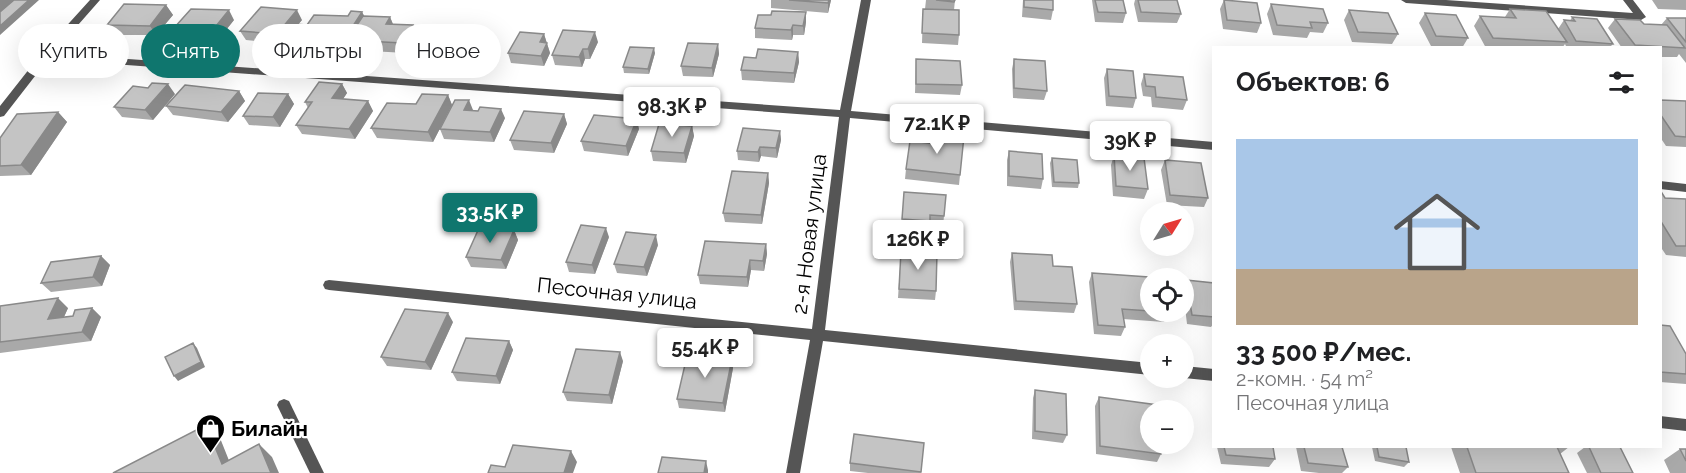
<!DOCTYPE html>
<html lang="ru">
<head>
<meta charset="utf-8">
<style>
  body { margin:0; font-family:Raleway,sans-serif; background:#f6f6f6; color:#202124; height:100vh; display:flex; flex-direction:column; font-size:22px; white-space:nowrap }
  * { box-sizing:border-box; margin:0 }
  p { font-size:20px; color:#757577 }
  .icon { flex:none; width:33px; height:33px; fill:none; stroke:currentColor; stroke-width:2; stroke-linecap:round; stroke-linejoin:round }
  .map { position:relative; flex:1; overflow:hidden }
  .side { position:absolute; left:1212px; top:46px; width:450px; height:402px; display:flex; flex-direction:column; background:#fff; border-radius:0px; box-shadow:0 6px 24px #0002 }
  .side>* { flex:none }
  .top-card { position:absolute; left:18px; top:24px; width:570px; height:54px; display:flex; gap:12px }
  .needle { width:39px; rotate:53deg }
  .buttons { position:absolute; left:1140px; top:202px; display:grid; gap:12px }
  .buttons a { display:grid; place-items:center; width:54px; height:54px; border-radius:50%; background:#fff; box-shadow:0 6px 24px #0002; font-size:30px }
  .price { position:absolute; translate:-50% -51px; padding:0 14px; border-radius:6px; background:#fff; color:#222; font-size:20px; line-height:39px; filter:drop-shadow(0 2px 3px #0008) }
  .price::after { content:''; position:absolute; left:50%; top:36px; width:18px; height:14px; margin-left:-9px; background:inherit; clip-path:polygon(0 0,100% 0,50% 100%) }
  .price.selected { background:#0f766e; color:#fff }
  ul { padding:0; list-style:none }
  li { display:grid; align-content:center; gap:12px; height:318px; padding:0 24px }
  li span { display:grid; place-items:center; height:186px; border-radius:0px; color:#555 }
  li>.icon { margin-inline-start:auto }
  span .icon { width:108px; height:108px; fill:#fffc; stroke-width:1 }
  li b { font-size:26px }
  h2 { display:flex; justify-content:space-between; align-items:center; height:72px; padding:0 24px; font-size:26px }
  .tag { padding:0 21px; border-radius:27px; background:#fff; box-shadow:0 6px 24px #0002; font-size:21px; line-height:54px }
  .tag.selected { background:#0f766e; color:#fff }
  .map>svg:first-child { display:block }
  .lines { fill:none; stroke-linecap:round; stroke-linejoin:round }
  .service { fill:#555; fill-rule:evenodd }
  .minor { fill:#555; fill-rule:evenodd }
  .tertiary { fill:#555; fill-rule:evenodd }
  .wall { fill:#a9a9a9 }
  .shaded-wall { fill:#898989 }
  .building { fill:#c4c4c4; stroke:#898989; stroke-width:1.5 }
  .labels { text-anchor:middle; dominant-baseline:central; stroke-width:4.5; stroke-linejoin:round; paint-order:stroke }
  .street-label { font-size:21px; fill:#000; stroke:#fff }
  .poi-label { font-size:21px; font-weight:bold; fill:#000; stroke:#fff; text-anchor:start }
</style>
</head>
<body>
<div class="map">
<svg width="1686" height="473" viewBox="0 0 1686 473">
  <rect width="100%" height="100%" fill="#fff"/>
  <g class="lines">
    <!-- service -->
    <path class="service" d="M284 399 289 401 324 473H310L277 405 279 401Z"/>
    <!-- minor -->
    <path class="minor" d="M861 0H871L851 111 1214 142V150L850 118 825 330 1150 363V375L823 341 800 473H786L810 340 329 290 325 289 323 285 325 281 329 280 812 329 839 117 45 59 40 56 45 53 840 110Z
      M1401 0H1446L1633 13 1623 0H1633L1646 17 1641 20 1406 3Z
      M1660 181 1686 184V192L1660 189Z
      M1184 366 1214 369V381L1184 378Z
      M1660 416 1686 419V431L1660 428Z"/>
    <!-- tertiary -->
    <path class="tertiary" d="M90 0H100L49 58 4 116 0 117V106L41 54Z"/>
  </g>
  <!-- wall -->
  <path class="wall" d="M771 0H831L828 13 771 8Z
    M926 0H955L954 10 959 35 958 45 922 43 923 9H925Z
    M1023 0H1053V10L1051 20 1022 17Z
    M1092 0H1123L1126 13 1123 23 1095 22Z
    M1135 0H1177L1181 14 1177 23 1138 22 1134 4Z
    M1224 0 1261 23 1257 33 1223 29 1220 9Z
    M1652 0H1686V10L1658 9Z
    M1271 4 1328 23 1323 33 1310 32 1307 38 1273 35 1267 14Z
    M166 5 173 15 156 35H114L107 25Z
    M1510 9 1558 29 1564 20 1570 21 1572 17 1613 44 1609 48H1567L1565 44 1562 48H1486L1474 26 1480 16 1505 17Z
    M1349 10 1398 34 1392 44 1352 42 1344 20Z
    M362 12 364 16 390 17 393 24 417 35 406 53 352 50 351 47 349 49 290 47 286 39 282 44 246 40 240 31 302 20 298 24 307 25 348 16Z
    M1425 13 1468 38 1462 48 1431 46 1419 23Z
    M1667 18H1686V63L1679 54 1677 57H1660V48H1622L1608 28 1615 19 1644 24 1661 25Z
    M234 20 218 40 180 38 173 29Z
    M806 22 804 35H793L792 40 755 38V28Z
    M544 34 550 53 544 66 511 63 508 53Z
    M464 36 452 57 425 55 421 45Z
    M598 42 590 59H585L582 67 555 65 552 55Z
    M718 44 719 54 713 77 683 76 681 66Z
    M798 52 799 62 794 83 742 80 741 70 756 58Z
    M655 53 649 74 624 73 623 67Z
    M916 59 962 85 960 95 915 93Z
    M1014 59 1047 91 1044 100 1013 98 1012 69Z
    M1107 69 1136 98 1133 108 1106 106 1104 78Z
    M1144 74 1187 100 1183 110 1152 107 1151 97 1143 96 1141 84Z
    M342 84 347 93 343 99 368 101 373 111 355 139 302 134 296 125 308 108 305 102Z
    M239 91 245 101 228 122 173 115 166 106Z
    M175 94 153 120 122 117 114 107Z
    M288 94 294 104 280 127 249 125 243 116Z
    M448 95 452 105 433 142 377 138 371 128 416 104Z
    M1660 100 1686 101V147L1666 146 1660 137Z
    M473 110 505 118 494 142 444 139 440 129Z
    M58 112 67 122 31 175 0 176V138Z
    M564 114 567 124 554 153 514 150 510 140Z
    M692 126 694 136 686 163 653 161 651 151Z
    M639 129 628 156 584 151 581 141Z
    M780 131 781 140 777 158 761 156 759 162 738 160 737 151Z
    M937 144 960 175 959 185 905 179 906 169Z
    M1009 151 1043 179 1041 189 1007 186V160Z
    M1114 155 1148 189 1144 199 1113 196 1111 165Z
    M1052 158 1079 183 1078 188 1052 187 1050 163Z
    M1165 160 1208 198 1204 207 1167 205 1161 170Z
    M768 173 769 183 762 224 725 222 723 213Z
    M1660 190 1665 198 1686 199V257L1666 255 1660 246Z
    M904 192 944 216 943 226 929 225V231L902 228Z
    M514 230 518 240 506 269 471 267 466 257Z
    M609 237 595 274 569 272 566 262Z
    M766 244 767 254 764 271 751 270 748 287 700 284 698 275Z
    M658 245 647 276 617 273 614 264Z
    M901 251 936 291 935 300 898 298Z
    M1012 253 1053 266 1077 304 1074 313 1014 310 1010 262Z
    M101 256 110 265 102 286 51 292 41 283Z
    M1092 273 1150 279V312H1169L1164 322 1123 319 1125 327 1121 336 1094 334 1089 282Z
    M1186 280 1214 283V323L1211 327 1187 324 1184 299V287Z
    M0 306 68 308 64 317 73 316 92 308 101 317 91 341 0 353Z
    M453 322 431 370 387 366 381 357Z
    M1660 325 1686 354V384L1660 382Z
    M509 341 513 350 500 384 457 381 452 372Z
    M623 361 612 404 567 401 563 392Z
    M733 368 725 412 679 408 677 399Z
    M1035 390 1067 435 1063 443 1032 439 1033 398Z
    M1099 397 1161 454 1157 462 1096 454 1095 406Z
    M924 443 921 473H868L850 471V463Z
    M1217 447H1273L1275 459 1269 467 1221 464Z
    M1296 447H1342L1348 467 1342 473H1319L1301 471Z
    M1372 447H1406L1409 462 1404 467 1375 461Z
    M1451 447H1569L1560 454 1569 473H1460Z
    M1585 447H1620L1633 473H1587L1577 453Z
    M1680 449H1686V473H1670L1664 460Z"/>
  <!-- shaded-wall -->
  <path class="shaded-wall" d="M0 0H16L0 23Z
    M29 0H39L0 35V26Z
    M829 0H831L828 13V3Z
    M166 5 173 15 156 35 150 26Z
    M229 10 234 20 218 40 212 31Z
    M297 10 302 20 288 37H285L286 39 282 44 277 34Z
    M362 12 367 21 347 40 351 47 349 49 344 40Z
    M806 12V22L804 35 803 26Z
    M390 17 394 27 386 24Z
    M413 25 417 35 406 53 402 43Z
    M793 25V35L792 40 791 30Z
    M461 27 464 36 452 57 448 47Z
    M595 32 598 42 590 59 588 49Z
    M544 34 550 53 544 66 541 56 540 42Z
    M718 44 719 54 713 77 712 68Z
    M654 48 655 53 649 74 648 69Z
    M583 49 585 59 582 67 579 57Z
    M798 52 799 62 794 83V73Z
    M168 84 175 94 153 120 145 110Z
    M342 84 347 93 337 108 332 98Z
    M239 91 245 101 228 122 221 112Z
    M288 94 294 104 280 127 273 117Z
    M448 95 452 105 433 142 428 132Z
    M469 100 473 110H464Z
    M368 101 373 111 355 139 349 129Z
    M501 109 505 118 494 142 490 132Z
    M58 112 67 122 31 175 21 165Z
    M564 114 567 124 554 153 551 143Z
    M637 119 639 129 628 156 626 146Z
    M692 126 694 136 686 163 684 153Z
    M780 131 781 140 777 158 776 148Z
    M760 147 761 156 759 162 758 152Z
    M768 173 769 183 762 224 761 215Z
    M606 228 609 237 595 274 592 265Z
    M514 230 518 240 506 269 501 260Z
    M656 235 658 245 647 276 644 267Z
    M766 244 767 254 764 271 763 261Z
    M101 256 110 265 102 286 93 277Z
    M750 260 751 270 748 287 747 277Z
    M58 298 68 308 59 328 48 319Z
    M92 308 101 317 91 341 82 332Z
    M448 313 453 322 431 370 425 362Z
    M509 341 513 350 500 384 496 376Z
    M193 343 197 348 205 367 178 381 174 376Z
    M620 352 623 361 612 404 609 395Z
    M732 359 733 368 725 412 723 403Z
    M206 425 220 438 234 473 222 464Z
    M259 444 272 457 279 473H271Z
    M571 451 577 462 573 473H564Z
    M706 461 708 470V473H704Z"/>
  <!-- building -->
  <path class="building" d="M14 0H29L0 26V12Z
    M789 0H829L828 3Z
    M936 0H955L954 2Z
    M1024 0H1053V10L1024 7Z
    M1095 0H1123L1126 13 1098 12Z
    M1138 0H1177L1181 14 1141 12Z
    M1224 0 1257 3 1261 23 1227 20Z
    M124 4 166 5 150 26 107 25Z
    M1271 4 1323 9 1328 23 1310 22 1312 28 1277 25Z
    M261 7 297 10 277 34 240 31Z
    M191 9 229 10 212 31 173 29Z
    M923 9 959 10V35L922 33Z
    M1510 9 1546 11 1567 42 1493 38 1480 16 1516 18Z
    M1349 10 1388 13 1398 34 1358 32Z
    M351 11 362 12 344 40 285 37 294 24 307 25 314 15 348 16Z
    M772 11 806 12 803 26 793 25 791 30 755 28 758 15H771Z
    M1425 13 1456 15 1468 38 1436 36Z
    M363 16 390 17 386 24 413 25 402 43 347 40Z
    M1572 17 1597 19 1613 44 1576 41 1564 20 1575 21Z
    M1667 18H1686V42Z
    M1615 19 1640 20 1644 24 1667 25 1685 48 1635 45Z
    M434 25 461 27 448 47 421 45Z
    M563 30 595 32 588 49H583L579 57 552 55Z
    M520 32 544 34 540 42 547 43 541 56 508 53Z
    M688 43 718 44 712 68 681 66Z
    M630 47 654 48 648 69 623 67Z
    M758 49 798 52 794 73 741 70 744 57 756 58Z
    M916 59 960 61 962 85 916 84Z
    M1014 59 1045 61 1047 91 1014 88Z
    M1107 69 1133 71 1136 98 1109 96Z
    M1144 74 1183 77 1187 100 1156 97 1155 87 1146 86Z
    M319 82 342 84 332 98 368 101 349 129 296 125 312 102H305Z
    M152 83 168 84 145 110 114 107 133 86 148 88Z
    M185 85 239 91 221 112 166 106Z
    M258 93 288 94 273 117 243 116Z
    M422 94 448 95 428 132 371 128 387 103 416 104Z
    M455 100H469L464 110 478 111 480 107 501 109 490 132 440 129Z
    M1660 100 1686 101V137L1675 136 1660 114Z
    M524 111 564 114 551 143 510 140Z
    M58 112 21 165 0 166V138L17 114Z
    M594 115 637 119 626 146 581 141Z
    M659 124 692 126 684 153 651 151Z
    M743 128 780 131 776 148 760 147 758 152 737 151Z
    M938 133 964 136 960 175 906 169 910 141 937 144Z
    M1009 151 1042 154 1043 179 1009 176Z
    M1114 155 1144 158 1148 189 1116 186Z
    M1052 158 1077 160 1079 183 1054 182Z
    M1165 160 1201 163 1208 198 1170 195Z
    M732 171 768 173 761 215 723 213Z
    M1660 190 1665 198 1686 199V246H1676L1660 220Z
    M904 192 946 195 944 216 930 215V221L902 219Z
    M581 225 606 228 592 265 566 262Z
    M479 228 514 230 501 260 466 257Z
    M626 232 656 235 644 267 614 264Z
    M705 241 766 244 763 261 750 260 747 277 698 275Z
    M901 251 937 253 936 291 899 289Z
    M1012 253 1052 255 1053 266 1072 267 1077 304 1016 301Z
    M101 256 93 277 41 283 51 262Z
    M1092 273 1163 278V279H1150V311L1122 309 1125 327 1098 325Z
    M1186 280 1214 283V317L1192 315Z
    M58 298 48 319 73 316 75 310 92 308 82 332 0 342V306Z
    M405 309 448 313 425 362 381 357Z
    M1660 325 1670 326 1686 354V374L1660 372Z
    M466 338 509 341 496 376 452 372Z
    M193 343 201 362 174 376 165 357Z
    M576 349 620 352 609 395 563 392Z
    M687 356 732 359 723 403 677 399Z
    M1035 390 1066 394 1067 435 1035 431Z
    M1099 397 1158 405V411H1150V444H1161V454L1100 446Z
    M206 425 222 464 259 444 271 473H113Z
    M854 434 924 443 921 472 850 463Z
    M513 445 571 451 564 473H488L491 465 505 467Z
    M1224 447H1273L1275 459 1226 455Z
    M1304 447H1342L1348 467 1308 463Z
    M1377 447H1406L1409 462 1379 457Z
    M1467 447H1557L1569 473H1476Z
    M1589 447H1620L1633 473H1601Z
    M1680 449H1686V461Z
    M662 457 706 461 704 473H658Z"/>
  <!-- icons -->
  <defs>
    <symbol id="shop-pin" viewBox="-11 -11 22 30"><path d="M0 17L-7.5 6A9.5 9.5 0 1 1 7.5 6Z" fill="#000" stroke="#fff"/><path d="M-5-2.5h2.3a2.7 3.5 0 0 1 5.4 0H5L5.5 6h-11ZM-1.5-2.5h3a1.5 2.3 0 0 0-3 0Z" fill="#fff"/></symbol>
  </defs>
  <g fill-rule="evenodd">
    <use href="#shop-pin" x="194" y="412" width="33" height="45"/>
  </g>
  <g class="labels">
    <!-- street labels -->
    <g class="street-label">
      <text transform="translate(809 234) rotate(-83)">2-я Новая улица</text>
      <text transform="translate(617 293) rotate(6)">Песочная улица</text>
    </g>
    <!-- poi labels -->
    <g class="poi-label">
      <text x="231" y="428">Билайн</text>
    </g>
  </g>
</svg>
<div class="buttons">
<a><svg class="needle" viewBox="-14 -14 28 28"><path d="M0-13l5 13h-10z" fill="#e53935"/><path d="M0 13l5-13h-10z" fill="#757577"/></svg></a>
<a><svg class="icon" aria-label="locate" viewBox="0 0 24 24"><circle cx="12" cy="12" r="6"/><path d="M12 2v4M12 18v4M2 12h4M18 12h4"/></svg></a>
<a>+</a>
<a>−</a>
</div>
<b class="price" style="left:672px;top:138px">98.3K ₽</b>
<b class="price" style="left:937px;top:155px">72.1K ₽</b>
<b class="price" style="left:1130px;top:172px">39K ₽</b>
<b class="price selected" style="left:490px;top:244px">33.5K ₽</b>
<b class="price" style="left:918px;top:271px">126K ₽</b>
<b class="price" style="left:705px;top:379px">55.4K ₽</b>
<div class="top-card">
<a class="tag">Купить</a>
<a class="tag selected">Снять</a>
<a class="tag">Фильтры</a>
<a class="tag">Новое</a>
</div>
<section class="side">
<h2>Объектов: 6<svg class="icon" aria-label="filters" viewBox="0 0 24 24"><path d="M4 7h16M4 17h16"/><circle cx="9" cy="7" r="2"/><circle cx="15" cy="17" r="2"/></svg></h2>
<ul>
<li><span style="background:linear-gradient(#a9c7e8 70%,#b9a48a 0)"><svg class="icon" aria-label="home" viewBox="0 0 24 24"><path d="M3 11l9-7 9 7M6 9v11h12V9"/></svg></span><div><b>33 500 ₽/мес.</b><p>2-комн. · 54 m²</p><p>Песочная улица</p></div></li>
</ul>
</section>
</div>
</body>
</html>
